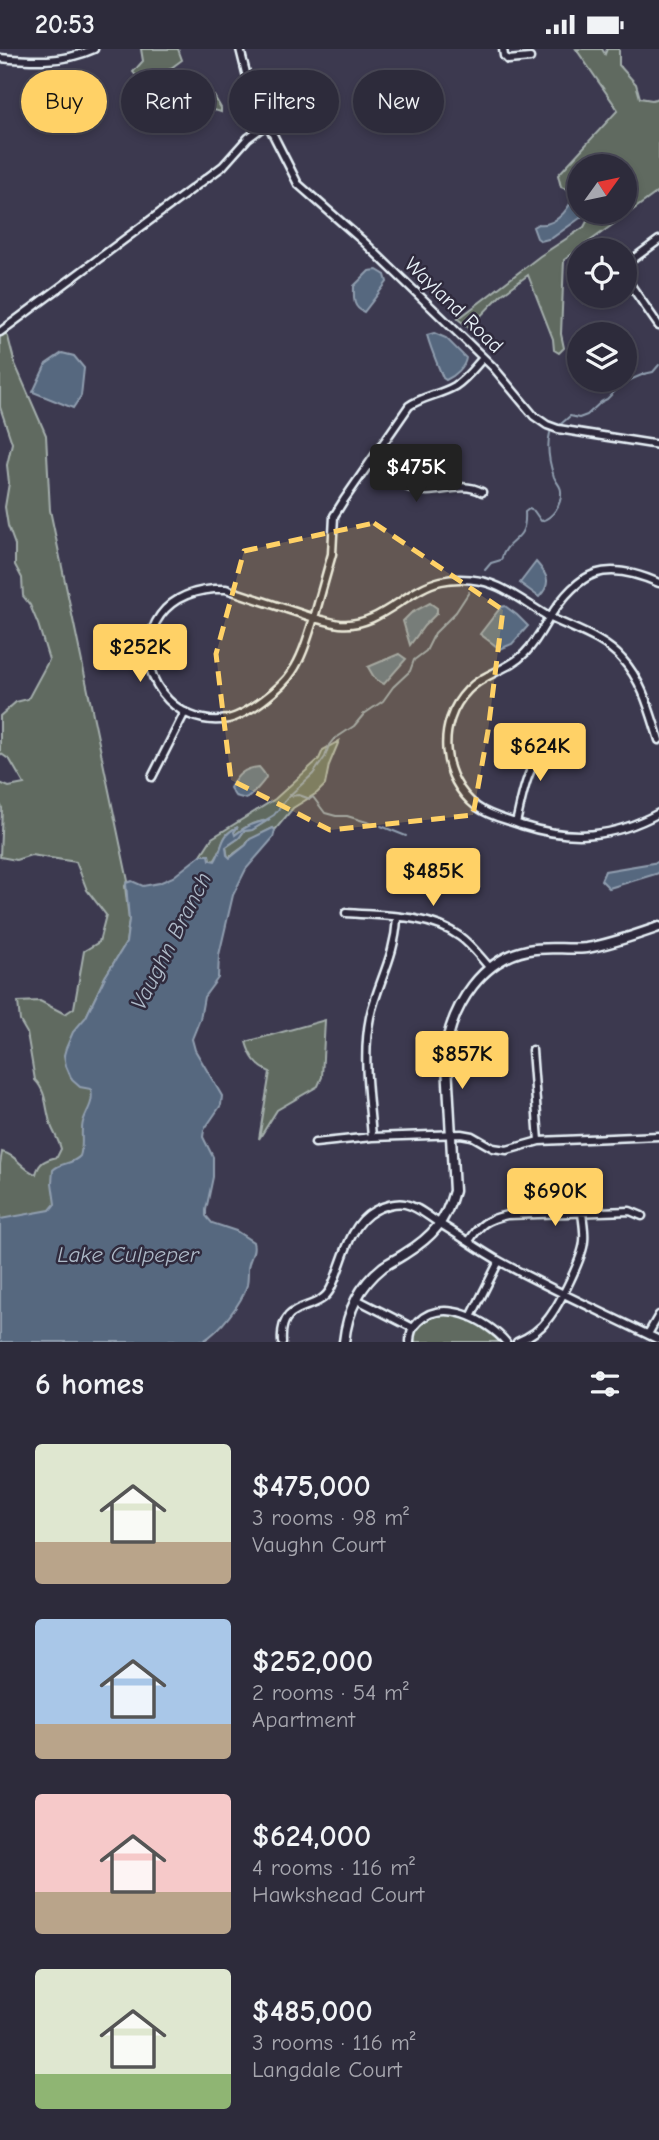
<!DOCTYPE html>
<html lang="en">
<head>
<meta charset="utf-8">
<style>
  body { margin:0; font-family:"Comic Neue",sans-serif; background:#393746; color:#f1f3f6; height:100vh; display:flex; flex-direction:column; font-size:26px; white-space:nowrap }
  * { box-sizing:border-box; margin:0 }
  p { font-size:23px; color:#a7a7af }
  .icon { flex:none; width:38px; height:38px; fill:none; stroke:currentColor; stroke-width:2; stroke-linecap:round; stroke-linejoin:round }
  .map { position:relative; height:1293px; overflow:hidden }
  .sheet { display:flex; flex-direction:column; background:#2d2b3b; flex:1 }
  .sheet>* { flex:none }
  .top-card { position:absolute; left:21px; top:21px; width:618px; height:63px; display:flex; gap:14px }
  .needle { width:46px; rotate:57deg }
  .buttons { position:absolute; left:567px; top:105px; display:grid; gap:14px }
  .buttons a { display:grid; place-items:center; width:70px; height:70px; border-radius:50%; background:#2d2b3b; box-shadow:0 4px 10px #0003,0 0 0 2px #484755; font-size:35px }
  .price { position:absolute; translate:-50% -60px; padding:0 16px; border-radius:7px; background:#ffd166; color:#111; font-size:23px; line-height:46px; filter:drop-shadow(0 2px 4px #0008) }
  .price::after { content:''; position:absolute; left:50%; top:42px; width:21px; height:16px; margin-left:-10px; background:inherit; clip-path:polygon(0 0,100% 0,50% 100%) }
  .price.active { background:#222; color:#fff }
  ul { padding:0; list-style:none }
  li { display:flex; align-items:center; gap:21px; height:175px; padding:0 35px }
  li span { display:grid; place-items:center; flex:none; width:196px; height:140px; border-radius:7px; color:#555 }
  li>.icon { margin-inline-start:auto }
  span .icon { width:84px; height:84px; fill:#fffc; stroke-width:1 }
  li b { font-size:30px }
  h2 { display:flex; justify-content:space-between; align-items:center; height:84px; padding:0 35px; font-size:30px }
  .chip { padding:0 24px; border-radius:32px; background:#2d2b3b; box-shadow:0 4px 10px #0003,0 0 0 2px #484755; font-size:24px; line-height:63px }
  .chip.active { background:#ffd166; color:#111 }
  .status { display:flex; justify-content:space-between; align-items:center; height:49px; padding:0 35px; background:#2d2b3b; direction:ltr }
  .status svg { height:19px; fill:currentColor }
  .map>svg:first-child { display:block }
  .green { fill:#606b60; stroke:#a4aeac; stroke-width:2 }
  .water { fill:#56677f; stroke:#909eaf; stroke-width:2 }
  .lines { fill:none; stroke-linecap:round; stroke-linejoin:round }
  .stream { stroke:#909eaf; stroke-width:2 }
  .minor-casing { stroke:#e8f1f8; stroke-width:11 }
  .tertiary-casing { stroke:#e8f1f8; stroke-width:13 }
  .minor { stroke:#2f2a3d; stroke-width:6 }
  .tertiary { stroke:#2f2a3d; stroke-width:8 }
  .marked { fill:#ffd166; fill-opacity:0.2; stroke:#ffd166; stroke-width:5; stroke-dasharray:14 9; stroke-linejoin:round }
  .labels { text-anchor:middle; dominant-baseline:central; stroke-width:5; stroke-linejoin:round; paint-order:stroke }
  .street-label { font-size:21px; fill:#e8f1f8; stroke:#2f2a3d }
  .water-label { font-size:23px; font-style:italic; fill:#aebac8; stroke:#2f2a3d }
</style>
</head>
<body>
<div class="status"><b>20:53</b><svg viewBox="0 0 49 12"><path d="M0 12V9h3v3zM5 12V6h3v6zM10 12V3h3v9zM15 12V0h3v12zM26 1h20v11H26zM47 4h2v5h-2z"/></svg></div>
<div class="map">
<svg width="659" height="1293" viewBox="0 0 659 1293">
  <rect width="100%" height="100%" fill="#3c394f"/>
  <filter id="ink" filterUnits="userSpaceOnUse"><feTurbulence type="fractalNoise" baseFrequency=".0143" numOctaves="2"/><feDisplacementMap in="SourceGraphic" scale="14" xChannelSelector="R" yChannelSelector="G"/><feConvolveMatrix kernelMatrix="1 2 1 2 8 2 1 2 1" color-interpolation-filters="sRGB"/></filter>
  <g filter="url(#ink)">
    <!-- green -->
    <path class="green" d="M141 0H178L182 11 163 25V30L176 37H195L197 45 214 47 221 59V63C209 59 198 59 186 56 166 51 146 40 133 23L143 12Z
      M576 0H602L605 5 607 0H619V16L636 35 640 49 652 51 659 49V142L564 211 561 285 564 299 559 304 554 301 553 290 528 226 501 246 469 279 458 270 540 207 584 178 592 163H625V117H579V133L575 135 571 142 561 138 558 126 618 61Z
      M4 283 8 288 15 315 46 386 50 461 128 832 125 837 129 871 126 894 105 928 86 968 89 1039 93 1042 94 1054 81 1107 73 1116 56 1154 50 1162 0 1172V1115L2 1103C17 1106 22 1121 36 1125 39 1113 45 1111 57 1108L61 1100C59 1092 55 1086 52 1079 45 1062 48 1044 35 1031L27 984 20 972 18 953 40 952 65 965 74 959 84 902 99 893 106 866 87 841 76 813 31 806 16 811 0 808 2 759 0 755V734L9 738 24 735 10 711 0 704V667L16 653 28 650 49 611 38 575 30 556 23 547 22 529 15 516V496L8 477 5 458 9 434 7 416 12 394 0 358V285Z
      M339 692 329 716 325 736 317 744 293 759 275 781 273 779 248 792 246 796 228 809 226 798 239 789 244 782 252 781 268 771C252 774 247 776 235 786L233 785 236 779C221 785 223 801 214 812L210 811 209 806H201L212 789 275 750 319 710 323 701Z
      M325 971 322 1028 318 1037 277 1061 259 1090 270 1023C256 1017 250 1007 246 993Z
      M434 1262 471 1268 506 1293H410L413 1279Z"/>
    <!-- water -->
    <path class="water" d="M579 139V163H584L583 167 552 189 541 192 537 189 533 178 538 175C559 178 571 155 579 139Z
      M377 221 385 226 387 233 364 263C352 258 354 249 354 237L369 222Z
      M434 284 446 289 466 309C465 318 455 327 446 331L443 329C437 314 431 301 427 286Z
      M62 304 74 307 84 319 81 347 73 359 33 343 46 315Z
      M536 513C548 526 552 535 539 548L520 534Z
      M430 554 437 559V564L424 577 410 596 403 572 411 564Z
      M505 557 517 566 528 577 512 595 500 600 480 585 501 558Z
      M399 605 406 610 384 635 375 630 368 618Z
      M259 718C260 719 266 726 266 728 265 732 250 748 246 750L235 747 230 739C237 726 244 719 259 718Z
      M270 770 252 781 244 782 239 789 226 798 227 806 230 809 246 796 250 790 273 779 275 781 273 789 246 820 233 846 219 906 218 929 204 948 200 970 192 990 195 1001 222 1047 221 1056 204 1081 203 1088 213 1108V1128L206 1161V1167L212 1174 236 1182 253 1193C256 1204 249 1209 248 1219 248 1225 248 1231 247 1236 242 1254 219 1283 203 1292 194 1293 179 1292 170 1291L166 1293H0V1170L50 1161 55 1155 52 1134 53 1121C61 1113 72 1116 80 1107 84 1096 80 1084 83 1073 87 1060 94 1055 91 1040L80 1038 72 1031 66 1017 64 1006 66 999 73 983 86 968 105 928 126 894 129 871 126 834 132 832 143 837 159 834 173 828 201 806H209L210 811 215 812C224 798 219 786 238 778L234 783 235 786C248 775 254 775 270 770Z
      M659 813V824L609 839 601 831 605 822Z"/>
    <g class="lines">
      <!-- stream -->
      <path class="stream" d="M561 375 570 367 579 369 587 366 601 353 607 350 623 334 644 325 653 323 659 316
        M485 521 491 514 501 511C508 486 527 495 525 463L529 460 534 462 541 472C553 469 562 455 561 442 561 437 556 433 554 428 549 413 546 399 550 384
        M290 747 299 746 310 750 313 748 325 764 336 767H347L370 774
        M264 772 274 766 289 747 313 725 325 708 329 696 333 691 354 677 364 665 383 652 393 638 410 622 414 611 426 602 435 584 456 563 469 543
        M381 777 406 787"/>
      <defs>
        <path id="minor" d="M240 0 248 32 255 50 298 135 364 193 493 318 534 367 547 376 558 380 659 396
          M503 0 504 7 508 11 530 9
          M0 9C33 12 63 14 94 0
          M625 216 659 191
          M625 228 659 277
          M585 249 586 247
          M0 283 223 117 248 89 267 75
          M483 309C474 319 466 330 455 337 440 346 423 347 409 357L344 451 334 467 332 505 314 569C323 571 332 574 340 575 379 579 406 540 441 532 459 528 482 530 499 538 516 546 532 558 549 568 573 580 604 589 622 610 643 633 650 663 659 691
          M369 415C384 425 400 437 418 441 439 446 460 431 482 443
          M659 534C605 510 580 521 549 569 542 581 535 594 525 604 509 621 484 624 468 641 435 675 441 730 477 758 491 768 506 770 521 776 571 792 613 789 659 764
          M214 540H226L314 569C308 587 303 607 292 623 282 639 247 666 228 670 174 680 130 622 156 573 168 551 190 542 214 540Z
          M152 728 185 663
          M516 774C525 738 526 707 563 690
          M346 864C382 867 429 865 459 887 471 895 480 908 490 919
          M532 1001 539 1092
          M372 1088C369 1049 362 1007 370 968 378 932 395 909 397 869
          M315 1094 372 1088 461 1085 472 1087 493 1099 507 1101 539 1092 659 1087
          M469 1192C481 1174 486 1171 507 1166L630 1162 642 1167
          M356 1250 413 1279
          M471 1268 499 1212
          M648 1285 659 1266
          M282 1293C279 1248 318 1266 331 1239 343 1214 348 1176 374 1162 382 1157 396 1153 405 1155 419 1158 430 1169 442 1176 462 1188 481 1202 501 1213 552 1241 606 1265 659 1291
          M410 1293C410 1284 412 1279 418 1273 443 1248 487 1271 506 1293
          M517 1293C529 1288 540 1281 548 1270 559 1256 583 1209 584 1192 585 1183 583 1173 582 1164"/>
        <path id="tertiary" d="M344 1293C347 1264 359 1237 383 1218 390 1213 399 1209 406 1204 432 1188 446 1172 454 1142L446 997C454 955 482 910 528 901 547 897 567 901 587 899 611 895 636 886 659 878"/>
      </defs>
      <!-- minor casing -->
      <use href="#minor" class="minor-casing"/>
      <!-- tertiary casing -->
      <use href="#tertiary" class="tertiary-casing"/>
      <!-- minor -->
      <use href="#minor" class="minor"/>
      <!-- tertiary -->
      <use href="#tertiary" class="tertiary"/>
    </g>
  </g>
  <!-- marked area -->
  <path class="marked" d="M374 474 503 561 488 682 473 766 330 781 231 731 216 605 244 502Z"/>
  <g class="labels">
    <!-- street labels -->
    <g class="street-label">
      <text transform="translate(454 256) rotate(44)">Wayland Road</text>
    </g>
    <!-- water labels -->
    <g class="water-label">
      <text transform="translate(171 892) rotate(-63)">Vaughn Branch</text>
      <text x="128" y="1205">Lake Culpeper</text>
    </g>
  </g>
</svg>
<div class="buttons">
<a><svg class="needle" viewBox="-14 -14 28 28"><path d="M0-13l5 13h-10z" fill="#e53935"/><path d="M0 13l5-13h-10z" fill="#a7a7af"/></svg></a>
<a><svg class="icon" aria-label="locate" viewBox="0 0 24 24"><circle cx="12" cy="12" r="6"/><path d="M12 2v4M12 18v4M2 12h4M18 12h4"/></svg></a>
<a><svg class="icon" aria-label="layers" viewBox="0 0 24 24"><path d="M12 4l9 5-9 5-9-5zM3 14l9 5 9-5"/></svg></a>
</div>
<b class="price active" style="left:416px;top:455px">$475K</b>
<b class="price" style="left:140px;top:635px">$252K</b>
<b class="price" style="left:540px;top:734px">$624K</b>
<b class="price" style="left:433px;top:859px">$485K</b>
<b class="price" style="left:462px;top:1042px">$857K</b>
<b class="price" style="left:555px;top:1179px">$690K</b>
<div class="top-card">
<a class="chip active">Buy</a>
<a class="chip">Rent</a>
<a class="chip">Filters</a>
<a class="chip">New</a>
</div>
</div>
<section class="sheet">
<h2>6 homes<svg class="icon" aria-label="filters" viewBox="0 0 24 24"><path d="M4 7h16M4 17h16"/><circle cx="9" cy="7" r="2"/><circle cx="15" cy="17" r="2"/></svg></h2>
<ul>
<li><span style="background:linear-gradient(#dfe7d0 70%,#b9a48a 0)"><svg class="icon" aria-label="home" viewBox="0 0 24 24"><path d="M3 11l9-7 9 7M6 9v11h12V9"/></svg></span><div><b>$475,000</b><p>3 rooms · 98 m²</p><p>Vaughn Court</p></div></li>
<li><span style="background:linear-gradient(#a9c7e8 75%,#b9a48a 0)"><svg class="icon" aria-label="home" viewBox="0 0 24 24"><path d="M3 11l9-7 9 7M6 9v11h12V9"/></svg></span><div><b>$252,000</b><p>2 rooms · 54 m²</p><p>Apartment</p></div></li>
<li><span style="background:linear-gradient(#f6c9c9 70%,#b9a48a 0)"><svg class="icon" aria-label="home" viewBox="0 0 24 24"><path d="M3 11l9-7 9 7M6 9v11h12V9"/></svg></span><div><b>$624,000</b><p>4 rooms · 116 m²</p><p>Hawkshead Court</p></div></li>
<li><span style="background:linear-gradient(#dfe7d0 75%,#8fb573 0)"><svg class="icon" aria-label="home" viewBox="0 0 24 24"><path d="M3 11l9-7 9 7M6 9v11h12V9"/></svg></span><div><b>$485,000</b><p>3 rooms · 116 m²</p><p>Langdale Court</p></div></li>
</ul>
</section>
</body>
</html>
